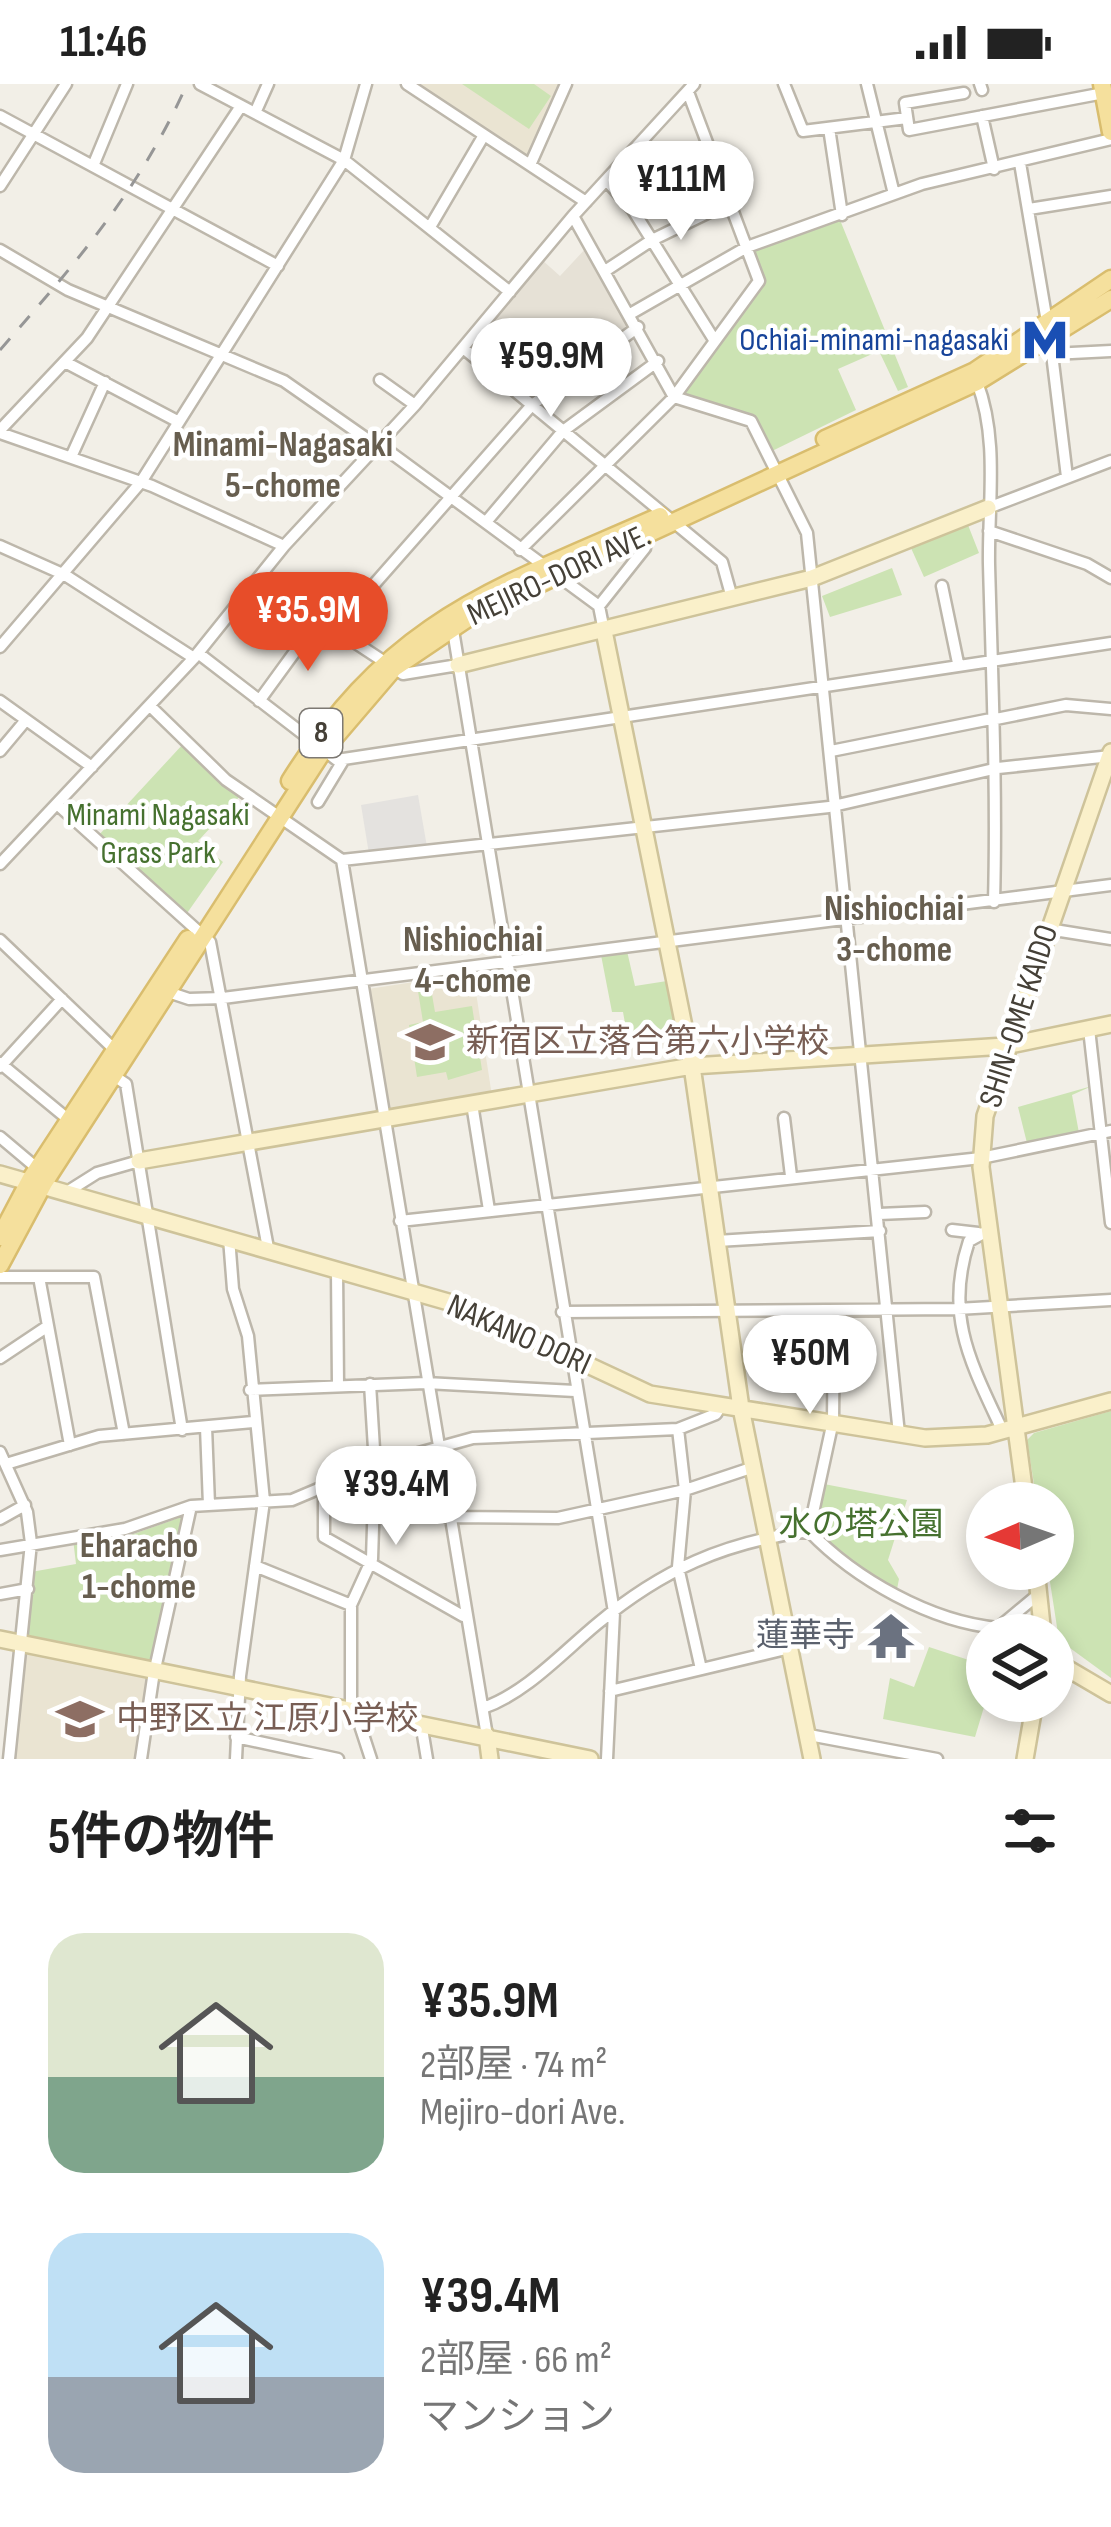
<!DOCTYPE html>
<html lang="ja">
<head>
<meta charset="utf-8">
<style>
  body { margin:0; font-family:"Sofia Sans Condensed","Noto Sans JP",sans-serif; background:#f2f2f2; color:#222; height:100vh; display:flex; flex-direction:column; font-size:45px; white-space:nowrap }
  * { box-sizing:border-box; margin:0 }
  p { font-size:39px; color:#767676 }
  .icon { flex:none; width:66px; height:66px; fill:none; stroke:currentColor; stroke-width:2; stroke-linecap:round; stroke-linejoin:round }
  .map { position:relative; height:1675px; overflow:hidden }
  .sheet { display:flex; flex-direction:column; background:#fff; flex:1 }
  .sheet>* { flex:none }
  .needle { width:78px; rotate:268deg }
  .fabs { position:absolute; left:966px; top:1398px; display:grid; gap:24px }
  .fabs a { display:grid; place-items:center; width:108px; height:108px; border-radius:50%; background:#fff; box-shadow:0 6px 18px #0003; font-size:60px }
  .price { position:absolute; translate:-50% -102px; padding:0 27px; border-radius:42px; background:#fff; color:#222; font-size:39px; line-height:78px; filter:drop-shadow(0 3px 6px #0008) }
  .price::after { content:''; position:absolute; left:50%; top:72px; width:36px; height:27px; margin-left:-18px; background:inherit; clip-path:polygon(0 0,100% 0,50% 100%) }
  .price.selected { background:#e74d29; color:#fff }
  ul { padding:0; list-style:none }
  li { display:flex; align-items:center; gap:36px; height:300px; padding:0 48px }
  li span { display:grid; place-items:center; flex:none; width:336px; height:240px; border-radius:36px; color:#555 }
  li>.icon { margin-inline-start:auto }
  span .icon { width:144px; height:144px; fill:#fffc; stroke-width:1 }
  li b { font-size:51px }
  h2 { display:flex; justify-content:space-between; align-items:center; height:144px; padding:0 48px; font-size:51px }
  .status { display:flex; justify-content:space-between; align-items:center; height:84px; padding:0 60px; background:#fff; direction:ltr }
  .status svg { height:33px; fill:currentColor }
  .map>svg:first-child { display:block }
  .residential { fill:#e6e1d6 }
  .education { fill:#eae4d2 }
  .green { fill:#cce3b3 }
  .parking { fill:#e4e2df }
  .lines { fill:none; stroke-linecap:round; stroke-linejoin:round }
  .street-casing { stroke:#bdb7ab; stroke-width:15 }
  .secondary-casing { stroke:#cec39a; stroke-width:20 }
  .primary-casing { stroke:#d9bd6e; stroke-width:21 }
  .street { stroke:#fff; stroke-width:10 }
  .secondary { stroke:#faf0ca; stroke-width:15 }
  .primary { stroke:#f5e09d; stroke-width:16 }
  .rail { stroke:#969696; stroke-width:3; stroke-dasharray:15 15; stroke-linecap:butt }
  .labels { text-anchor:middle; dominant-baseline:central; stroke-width:9; stroke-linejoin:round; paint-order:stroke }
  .shield { fill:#fff; stroke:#7d7973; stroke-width:3 }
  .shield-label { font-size:30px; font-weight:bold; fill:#454037 }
  .transit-label { font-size:33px; fill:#164399; stroke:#fff; text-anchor:end }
  .street-label { font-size:33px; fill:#454037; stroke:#fff }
  .park-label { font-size:33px; fill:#46712f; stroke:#fff }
  .education-label { font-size:33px; fill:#785e54; stroke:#fff; text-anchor:start }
  .worship-label { font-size:33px; fill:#5b616d; stroke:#fff; text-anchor:end }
  .neighbourhood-label { font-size:36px; font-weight:bold; fill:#675e4f; stroke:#fff }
</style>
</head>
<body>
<div class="status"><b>11:46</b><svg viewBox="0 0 49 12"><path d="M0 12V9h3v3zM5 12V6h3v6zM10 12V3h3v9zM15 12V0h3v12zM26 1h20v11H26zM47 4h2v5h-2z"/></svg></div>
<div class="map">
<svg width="1111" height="1675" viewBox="0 0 1111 1675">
  <rect width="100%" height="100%" fill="#f2efe7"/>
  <!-- residential -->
  <path class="residential" d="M587 163 633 242 531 318 503 295 515 280 486 246 541 175 560 192Z"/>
  <!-- education -->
  <path class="education" d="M413 0H562L528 75Z
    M473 889 492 1012 387 1028 368 905Z
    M30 1568 146 1593 136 1675H13L25 1571Z"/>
  <!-- green -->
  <path class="green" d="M462 0H534L551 12 529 45Z
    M840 136 908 303 898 307 879 267 838 285 856 326 770 368 752 335 679 311C709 275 731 235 762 199L754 164Z
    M968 441 979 469 924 493 911 464Z
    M892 484 902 511 830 533 822 512Z
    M184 659 242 710 198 757 223 778 185 832 98 752Z
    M627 867 635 902 667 897 677 950 628 956 623 928H612L601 871Z
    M430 899 435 928 472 922 482 986 448 996 446 988 417 993 409 941 423 938 417 901Z
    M1092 1002 1072 1011 1079 1049 1027 1059 1018 1023Z
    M1111 1327V1594L1059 1556 1048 1485H1053V1419H1037L1027 1356 1034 1349Z
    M824 1400 907 1416 888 1476 899 1495 897 1505 829 1465 812 1446Z
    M184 1432 151 1579 27 1555 31 1488 76 1480 73 1455 125 1453Z
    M929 1563 987 1582V1613L975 1653 883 1635 890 1594 914 1603Z"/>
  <!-- parking -->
  <path class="parking" d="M418 711 427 763 369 770 361 721Z"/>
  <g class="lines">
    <defs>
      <path id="street" d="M200 0 344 76 510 208
        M407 0 586 118
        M784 0 803 47 907 34
        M867 0 894 110
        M980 0 982 6
        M964 9 905 19 909 46 1104 9
        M255 29 268 0
        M0 32 278 182
        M982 32 994 85
        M829 44 842 131
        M1020 79 1047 238
        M530 81 566 0
        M93 82 127 0
        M606 96 633 126 713 254
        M0 102 66 0
        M1029 125 1111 112
        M573 132 674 313 751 337 807 449 899 1350
        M430 143 484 51
        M0 166 68 206 284 297 377 362
        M605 187 652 156 730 118
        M630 230 747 163 922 100 1111 55
        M1045 259 1052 270 1067 393
        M463 264 722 478 732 514
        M1052 270 1111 267
        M65 278 179 338
        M380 296 415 321
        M977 298C999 356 988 419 989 480 992 593 997 705 994 818
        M0 346 87 254 241 22
        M0 349 152 402 284 462
        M379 360 599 522 604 547
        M71 373 105 298
        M988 424 1111 377
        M486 438 563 347 658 277
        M989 447 1087 480 1111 494
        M0 462 65 491 194 574
        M520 466 674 313 759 197 688 8
        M258 495 403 590 458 581
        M942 502 958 579
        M599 522 645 464 642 453
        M452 540 614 1528 607 1675
        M333 547 532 321 638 243
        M0 563 141 398 344 76 366 0
        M198 569 337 676 1111 559
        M0 617 92 683
        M259 617 318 536
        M150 622 226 696 342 776 487 1652
        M996 635 1066 621 1111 625
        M0 667 26 636
        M831 667 996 634
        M318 718 344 675
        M57 720 210 858 268 1164
        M342 776 829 723 998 684 1111 672
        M0 780 194 574 284 462 415 321 573 132 694 0
        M1048 845 1111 855
        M0 856 116 967
        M168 908 189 915 223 914 1111 801
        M1089 945 1111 1139
        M0 979 69 1036
        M0 983 62 915
        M114 992 126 1000 182 1346
        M472 1020 489 1126
        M784 1034 791 1092
        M0 1053 38 1085
        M70 1106 97 1089 139 1077
        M879 1130 925 1128
        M400 1137 981 1074 1111 1047
        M952 1146 978 1149
        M989 1146 969 1157C944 1232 971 1279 1003 1348
        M229 1154 233 1205 248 1252 264 1417 240 1592 236 1675
        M717 1157 880 1147
        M337 1186 338 1301
        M0 1193H94L124 1350
        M39 1193 70 1361
        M562 1228 957 1225 1111 1216
        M0 1274 48 1242
        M250 1306 426 1299 575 1307
        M206 1343 209 1421
        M678 1345 685 1406 678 1483 701 1585
        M0 1368 27 1428 31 1459 9 1675
        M6 1380 99 1352 253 1338
        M324 1404V1453L463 1532
        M447 1433 558 1434 685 1406 751 1384
        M0 1435 25 1421
        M809 1447C855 1495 931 1538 998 1544L1040 1509
        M809 1447 833 1337 834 1226
        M0 1466 125 1445 191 1422 292 1416 375 1381 473 1354 678 1345 716 1330 722 1320
        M255 1482 351 1521
        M0 1510 28 1505
        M610 1607 790 1564
        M483 1624C526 1609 562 1569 597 1540 662 1486 724 1458 809 1447
        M351 1625V1521L372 1475 375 1381 370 1300
        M355 1626 371 1675
        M421 1639 427 1675
        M809 1651 937 1675
        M236 1653 338 1675
        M141 1675 153 1594 191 1422"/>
      <path id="secondary" d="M604 547 692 982 741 1324 812 1675
        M458 581 812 494 988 424
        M139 1077 692 982 1005 962 1111 940
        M0 1090 459 1221 650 1310 925 1354 987 1351 1111 1317
        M1026 1419 981 1083 985 1032 1111 668
        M1036 1485 1043 1551
        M0 1555 590 1675
        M1053 1576 1111 1610
        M487 1652 490 1675
        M1025 1675 1035 1617"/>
      <path id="primary" d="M1102 0 1111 48
        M825 355 975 287 1111 195
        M290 697C392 534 493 506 660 432
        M0 1153 30 1096 188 855
        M0 1181 44 1099 323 667 394 584 474 530 977 298 1111 215"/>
    </defs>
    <!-- street casing -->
    <use href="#street" class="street-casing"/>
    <!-- secondary casing -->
    <use href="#secondary" class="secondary-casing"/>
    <!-- primary casing -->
    <use href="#primary" class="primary-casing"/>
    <!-- street -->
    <use href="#street" class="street"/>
    <!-- secondary -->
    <use href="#secondary" class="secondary"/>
    <!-- primary -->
    <use href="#primary" class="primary"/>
    <!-- rail -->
    <path class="rail" d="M0 266C75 180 140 106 187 0"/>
  </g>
  <!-- icons -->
  <defs>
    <symbol id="metro-bare" viewBox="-9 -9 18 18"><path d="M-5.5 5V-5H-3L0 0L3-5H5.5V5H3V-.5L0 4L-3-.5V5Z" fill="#1a4fb4" stroke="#fff" stroke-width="2.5" paint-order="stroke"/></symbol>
    <symbol id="school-bare" viewBox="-9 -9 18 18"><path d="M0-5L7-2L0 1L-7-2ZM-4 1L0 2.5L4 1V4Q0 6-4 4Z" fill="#8d6e63" stroke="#fff" stroke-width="2.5" paint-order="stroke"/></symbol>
    <symbol id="temple-bare" viewBox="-9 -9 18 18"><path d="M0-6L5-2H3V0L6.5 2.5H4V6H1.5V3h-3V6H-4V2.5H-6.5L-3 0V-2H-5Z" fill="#6b7280" stroke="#fff" stroke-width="2.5" paint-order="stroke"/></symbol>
  </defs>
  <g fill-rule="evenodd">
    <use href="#metro-bare" x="1012" y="223" width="66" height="66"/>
    <use href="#school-bare" x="397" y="925" width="66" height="66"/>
    <use href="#temple-bare" x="858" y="1519" width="66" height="66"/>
    <use href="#school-bare" x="47" y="1602" width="66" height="66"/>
  </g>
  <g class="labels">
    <!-- shield labels -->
    <rect class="shield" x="300" y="625" width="42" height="48" rx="9"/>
    <g class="shield-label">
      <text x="321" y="649">8</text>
    </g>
    <!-- transit labels -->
    <g class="transit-label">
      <text x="1009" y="256">Ochiai-minami-nagasaki</text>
    </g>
    <!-- street labels -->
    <g class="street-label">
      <text transform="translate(559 491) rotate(-25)">MEJIRO-DORI AVE.</text>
      <text transform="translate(1019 932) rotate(-72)">SHIN-OME KAIDO</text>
      <text transform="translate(519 1251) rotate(24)">NAKANO DORI</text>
    </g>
    <!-- park labels -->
    <g class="park-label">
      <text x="158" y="731">Minami Nagasaki<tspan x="158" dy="38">Grass Park</tspan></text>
      <text x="861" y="1441">水の塔公園</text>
    </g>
    <!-- education labels -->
    <g class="education-label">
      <text x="466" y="958">新宿区立落合第六小学校</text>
      <text x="116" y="1635">中野区立 江原小学校</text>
    </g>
    <!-- worship labels -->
    <g class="worship-label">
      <text x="855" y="1552">蓮華寺</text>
    </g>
    <!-- neighbourhood labels -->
    <g class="neighbourhood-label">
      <text x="283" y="361">Minami-Nagasaki<tspan x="283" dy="41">5-chome</tspan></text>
      <text x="894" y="825">Nishiochiai<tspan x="894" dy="41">3-chome</tspan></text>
      <text x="473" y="856">Nishiochiai<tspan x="473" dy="41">4-chome</tspan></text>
      <text x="139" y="1462">Eharacho<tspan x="139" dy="41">1-chome</tspan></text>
    </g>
  </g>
</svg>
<div class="fabs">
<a><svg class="needle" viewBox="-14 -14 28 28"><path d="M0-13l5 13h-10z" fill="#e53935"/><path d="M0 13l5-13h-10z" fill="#767676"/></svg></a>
<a><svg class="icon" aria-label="layers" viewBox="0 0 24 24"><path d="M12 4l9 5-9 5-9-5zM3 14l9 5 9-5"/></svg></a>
</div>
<b class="price" style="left:681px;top:159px">¥111M</b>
<b class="price" style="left:551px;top:336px">¥59.9M</b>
<b class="price selected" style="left:308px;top:590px">¥35.9M</b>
<b class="price" style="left:810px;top:1333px">¥50M</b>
<b class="price" style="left:396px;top:1464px">¥39.4M</b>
</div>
<section class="sheet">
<h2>5件の物件<svg class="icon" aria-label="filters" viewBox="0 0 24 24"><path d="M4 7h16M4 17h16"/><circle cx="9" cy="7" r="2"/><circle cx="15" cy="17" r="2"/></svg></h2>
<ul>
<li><span style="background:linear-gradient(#dfe7d0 60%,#7fa58c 0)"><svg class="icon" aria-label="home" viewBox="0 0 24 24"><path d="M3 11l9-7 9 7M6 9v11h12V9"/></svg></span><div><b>¥35.9M</b><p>2部屋 · 74 m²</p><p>Mejiro-dori Ave.</p></div></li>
<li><span style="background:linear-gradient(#bfe0f5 60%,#9aa5b1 0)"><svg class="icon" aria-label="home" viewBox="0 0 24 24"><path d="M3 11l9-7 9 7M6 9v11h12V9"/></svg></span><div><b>¥39.4M</b><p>2部屋 · 66 m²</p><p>マンション</p></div></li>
</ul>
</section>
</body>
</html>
